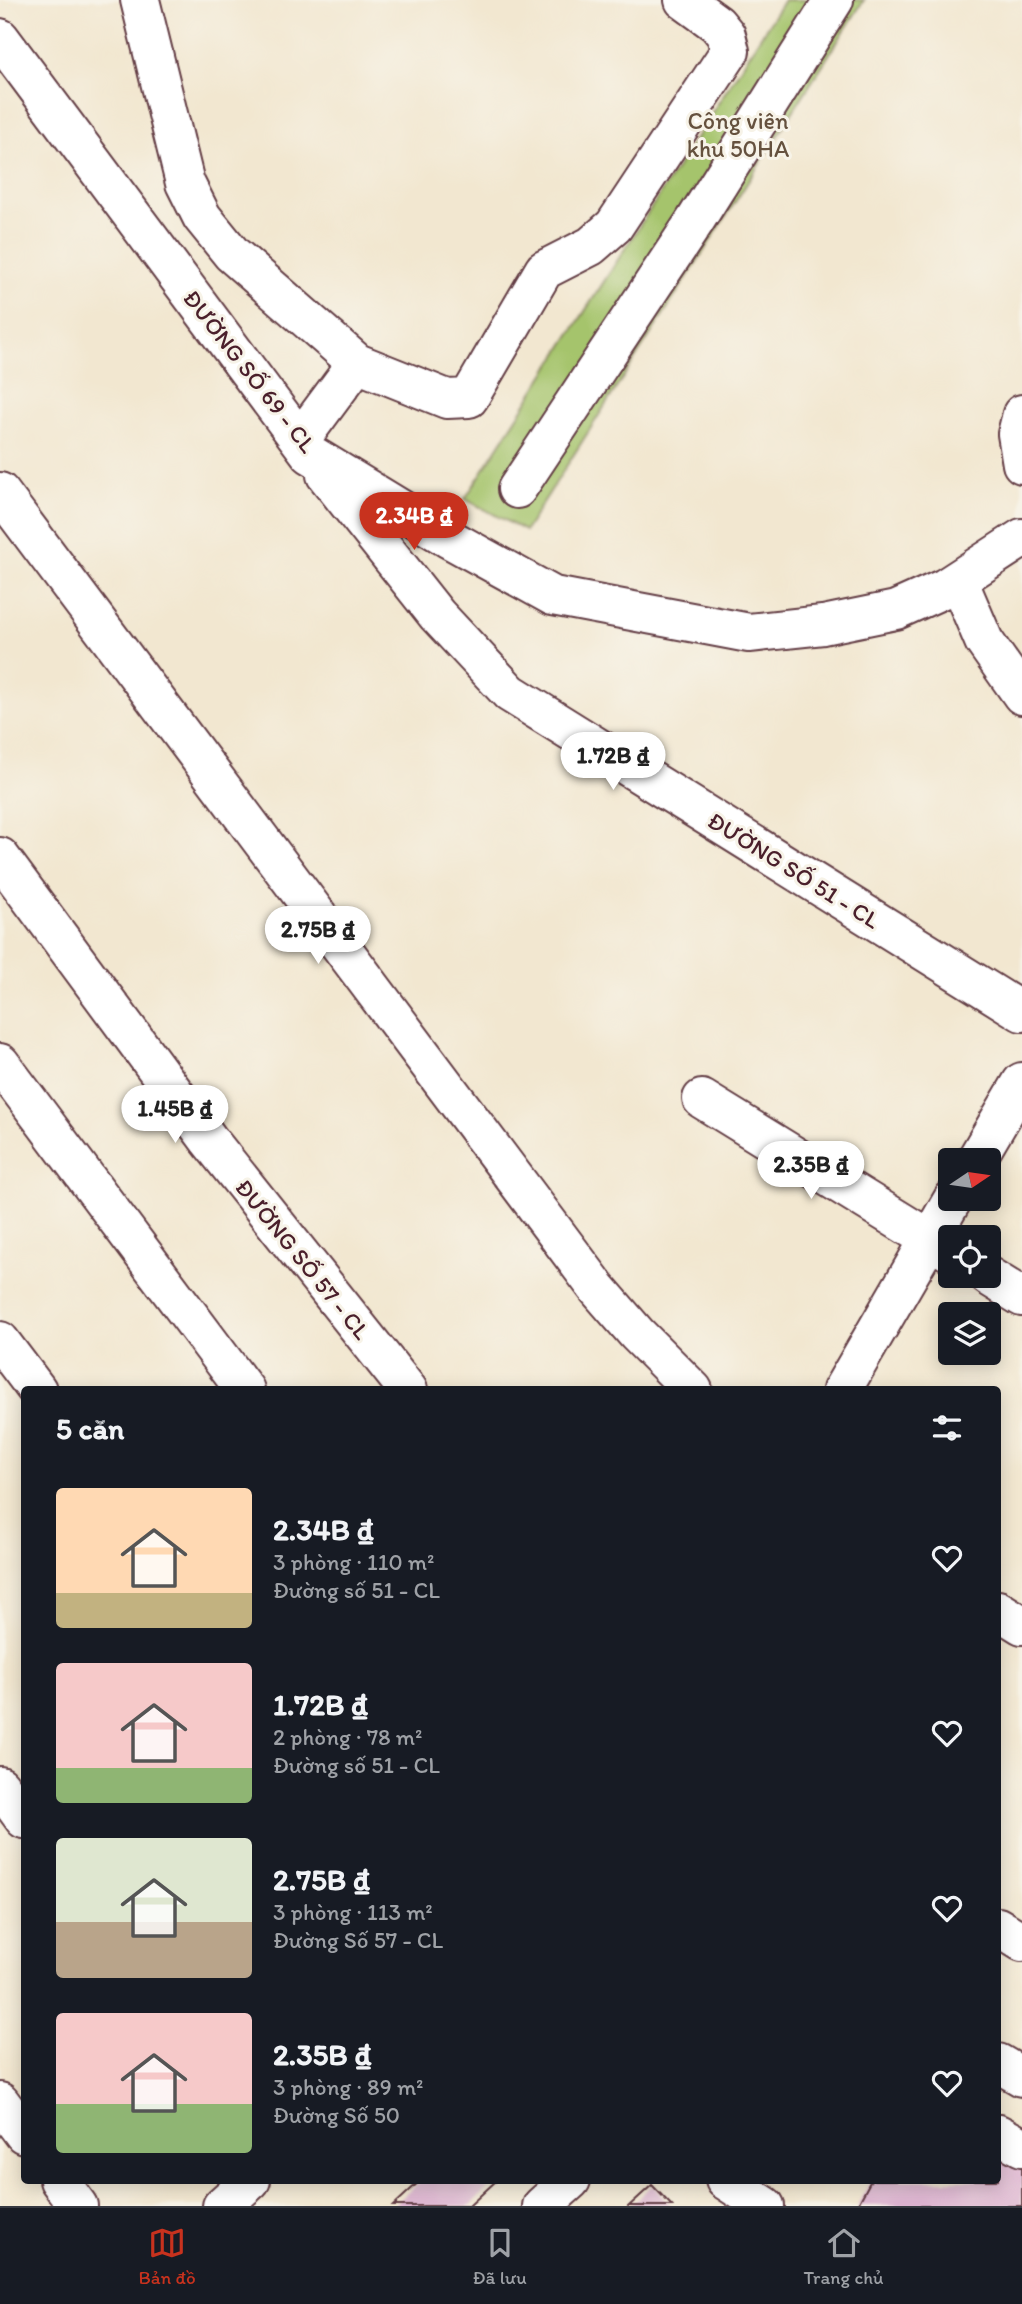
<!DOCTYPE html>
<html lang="vi">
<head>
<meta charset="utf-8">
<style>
  body { margin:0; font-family:Itim,sans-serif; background:#20242c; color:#f1f3f6; height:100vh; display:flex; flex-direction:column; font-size:26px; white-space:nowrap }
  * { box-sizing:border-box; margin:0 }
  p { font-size:23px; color:#9ea1a6 }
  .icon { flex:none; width:38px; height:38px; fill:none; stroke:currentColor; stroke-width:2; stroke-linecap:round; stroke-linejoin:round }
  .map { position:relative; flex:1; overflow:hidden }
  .details { position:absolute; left:21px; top:1386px; width:980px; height:798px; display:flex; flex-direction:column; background:#171b24; border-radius:7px; box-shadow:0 4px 18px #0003 }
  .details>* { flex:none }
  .needle { width:46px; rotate:77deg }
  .tools { position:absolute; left:938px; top:1148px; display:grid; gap:14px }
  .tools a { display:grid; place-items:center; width:63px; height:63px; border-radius:7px; background:#171b24; box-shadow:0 4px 18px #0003; font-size:35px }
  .price { position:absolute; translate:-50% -60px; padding:0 16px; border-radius:24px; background:#fff; color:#222; font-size:23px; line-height:46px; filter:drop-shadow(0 2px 4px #0008) }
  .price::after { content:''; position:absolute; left:50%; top:42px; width:21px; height:16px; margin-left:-10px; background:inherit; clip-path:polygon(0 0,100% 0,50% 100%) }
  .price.on { background:#c8321e; color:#fff }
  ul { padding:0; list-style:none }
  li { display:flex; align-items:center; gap:21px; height:175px; padding:0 35px }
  li span { display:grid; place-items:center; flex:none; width:196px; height:140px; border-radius:7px; color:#555 }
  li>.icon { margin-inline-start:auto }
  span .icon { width:84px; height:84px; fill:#fffc; stroke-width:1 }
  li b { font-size:30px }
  h2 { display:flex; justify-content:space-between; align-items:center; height:84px; padding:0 35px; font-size:30px }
  .menu { display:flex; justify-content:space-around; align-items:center; height:98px; border-top:2px solid #363941; background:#171b24; font-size:19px; color:#9ea1a6 }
  .menu a { display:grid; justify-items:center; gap:4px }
  .menu .on { color:#c8321e }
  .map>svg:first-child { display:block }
  .green { fill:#a5c46c; stroke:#78724c; stroke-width:2 }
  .building { fill:#ddb3d0 }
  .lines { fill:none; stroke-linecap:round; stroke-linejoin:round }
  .minor-casing { stroke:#633d44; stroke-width:42 }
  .minor { stroke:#fff; stroke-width:38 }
  .labels { text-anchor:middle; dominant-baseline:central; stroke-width:6; stroke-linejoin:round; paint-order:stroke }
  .park-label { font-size:24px; fill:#65513e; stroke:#f7f3e8 }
  .street-label { font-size:24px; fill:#4a1f2b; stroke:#f7f3e8 }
</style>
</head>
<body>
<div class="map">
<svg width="1022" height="2206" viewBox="0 0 1022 2206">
  <rect width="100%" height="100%" fill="#f7f3e8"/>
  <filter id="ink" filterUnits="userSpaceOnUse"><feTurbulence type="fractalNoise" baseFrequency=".0143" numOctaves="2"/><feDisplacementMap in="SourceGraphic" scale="14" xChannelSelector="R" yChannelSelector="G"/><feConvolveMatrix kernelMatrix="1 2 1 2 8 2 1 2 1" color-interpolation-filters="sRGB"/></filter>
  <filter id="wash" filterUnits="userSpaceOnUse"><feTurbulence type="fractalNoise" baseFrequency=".00686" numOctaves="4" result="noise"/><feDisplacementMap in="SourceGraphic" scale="28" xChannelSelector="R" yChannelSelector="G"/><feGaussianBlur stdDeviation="1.57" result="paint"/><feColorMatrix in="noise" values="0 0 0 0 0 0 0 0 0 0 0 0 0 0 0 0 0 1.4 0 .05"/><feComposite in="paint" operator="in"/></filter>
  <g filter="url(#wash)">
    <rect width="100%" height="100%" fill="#f2e7d0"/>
    <!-- green -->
    <path class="green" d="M784 0H864L525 531 465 499Z"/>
    <g id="blocks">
      <!-- building -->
      <path class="building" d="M998 2149 1022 2163V2206H857L871 2180H998Z
        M421 2180H497L469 2206H393Z
        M652 2185 672 2206H629Z"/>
    </g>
  </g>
  <g filter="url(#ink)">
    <use href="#blocks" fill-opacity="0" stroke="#633d44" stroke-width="2"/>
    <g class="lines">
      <defs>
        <path id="minor" d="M140 0 185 183 202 217 232 254 357 363
          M0 38 310 454 448 538 553 596 749 633 823 625 896 610 945 588 1022 538
          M1022 414 1017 434 1022 464
          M300 440 357 363 447 399 469 398 544 270 591 246 614 226 730 51 726 35 717 24 684 0
          M326 475 437 615 510 693 1022 1012
          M517 489 695 221 834 0
          M0 492 597 1288 637 1334 693 1390
          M958 580 984 641 1022 695
          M0 857 209 1140 408 1390
          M0 1063 245 1390
          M702 1099 950 1252
          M976 1160 1022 1082
          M988 1276 1022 1297
          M0 1341 37 1390
          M842 1390 953 1199
          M998 1610 1022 1625
          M0 1786 24 1819
          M998 1927 1022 1942
          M998 2063 1022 2077
          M0 2102 24 2134
          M998 2134 1022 2147
          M59 2180 78 2206
          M725 2180 765 2206
          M222 2206 251 2180
          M542 2206 571 2180"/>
      </defs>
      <!-- minor casing -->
      <use href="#minor" class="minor-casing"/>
      <!-- minor -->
      <use href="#minor" class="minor"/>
    </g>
  </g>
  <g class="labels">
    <!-- park labels -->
    <g class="park-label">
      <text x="738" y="120">Công viên<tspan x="738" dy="28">khu 50HA</tspan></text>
    </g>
    <!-- street labels -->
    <g class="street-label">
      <text transform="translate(250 371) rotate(52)">ĐƯỜNG SỐ 69 - CL</text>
      <text transform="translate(794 870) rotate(32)">ĐƯỜNG SỐ 51 - CL</text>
      <text transform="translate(303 1259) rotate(51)">ĐƯỜNG SỐ 57 - CL</text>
    </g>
  </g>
</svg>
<div class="tools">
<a><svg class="needle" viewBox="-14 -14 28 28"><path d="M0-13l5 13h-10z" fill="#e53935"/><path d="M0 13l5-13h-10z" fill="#9ea1a6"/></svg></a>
<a><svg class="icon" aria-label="locate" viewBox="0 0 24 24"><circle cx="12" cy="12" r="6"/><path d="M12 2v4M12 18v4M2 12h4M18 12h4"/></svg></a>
<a><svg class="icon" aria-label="layers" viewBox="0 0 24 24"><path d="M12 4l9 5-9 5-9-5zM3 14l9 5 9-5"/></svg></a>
</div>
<b class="price on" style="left:414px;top:552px">2.34B ₫</b>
<b class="price" style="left:613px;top:792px">1.72B ₫</b>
<b class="price" style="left:318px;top:966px">2.75B ₫</b>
<b class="price" style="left:175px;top:1145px">1.45B ₫</b>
<b class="price" style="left:811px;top:1201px">2.35B ₫</b>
<section class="details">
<h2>5 căn<svg class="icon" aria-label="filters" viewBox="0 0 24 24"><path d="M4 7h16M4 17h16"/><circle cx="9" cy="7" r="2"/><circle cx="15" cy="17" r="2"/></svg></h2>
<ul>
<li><span style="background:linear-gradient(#ffd9b3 75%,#c2b280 0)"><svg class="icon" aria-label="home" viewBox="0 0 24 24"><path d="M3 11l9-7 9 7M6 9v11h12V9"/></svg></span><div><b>2.34B ₫</b><p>3 phòng · 110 m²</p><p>Đường số 51 - CL</p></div><svg class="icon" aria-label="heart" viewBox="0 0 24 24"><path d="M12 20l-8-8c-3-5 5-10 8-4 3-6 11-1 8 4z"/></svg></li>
<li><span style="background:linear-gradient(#f6c9c9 75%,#8fb573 0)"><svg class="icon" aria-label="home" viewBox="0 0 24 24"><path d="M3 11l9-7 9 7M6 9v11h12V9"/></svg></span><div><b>1.72B ₫</b><p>2 phòng · 78 m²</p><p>Đường số 51 - CL</p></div><svg class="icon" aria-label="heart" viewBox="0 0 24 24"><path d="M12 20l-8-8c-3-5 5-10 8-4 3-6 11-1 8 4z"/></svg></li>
<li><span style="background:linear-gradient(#dfe7d0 60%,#b9a48a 0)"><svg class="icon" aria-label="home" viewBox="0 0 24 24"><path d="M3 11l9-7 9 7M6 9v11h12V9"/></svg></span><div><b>2.75B ₫</b><p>3 phòng · 113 m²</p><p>Đường Số 57 - CL</p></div><svg class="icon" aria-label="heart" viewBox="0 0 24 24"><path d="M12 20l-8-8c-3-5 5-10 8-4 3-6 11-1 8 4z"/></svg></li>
<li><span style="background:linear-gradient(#f6c9c9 65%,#8fb573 0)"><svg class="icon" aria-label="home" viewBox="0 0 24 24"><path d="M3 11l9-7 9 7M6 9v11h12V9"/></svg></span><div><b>2.35B ₫</b><p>3 phòng · 89 m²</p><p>Đường Số 50</p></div><svg class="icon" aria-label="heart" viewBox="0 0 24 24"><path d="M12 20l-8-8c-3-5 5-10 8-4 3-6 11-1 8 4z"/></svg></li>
</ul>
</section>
</div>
<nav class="menu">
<a class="on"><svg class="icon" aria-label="map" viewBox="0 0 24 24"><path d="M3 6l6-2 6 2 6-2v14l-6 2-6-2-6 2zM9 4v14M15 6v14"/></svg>Bản đồ</a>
<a><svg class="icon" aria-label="saved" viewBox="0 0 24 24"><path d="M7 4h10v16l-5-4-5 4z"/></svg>Đã lưu</a>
<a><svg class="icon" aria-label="home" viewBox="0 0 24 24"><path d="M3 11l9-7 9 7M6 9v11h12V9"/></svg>Trang chủ</a>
</nav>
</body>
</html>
